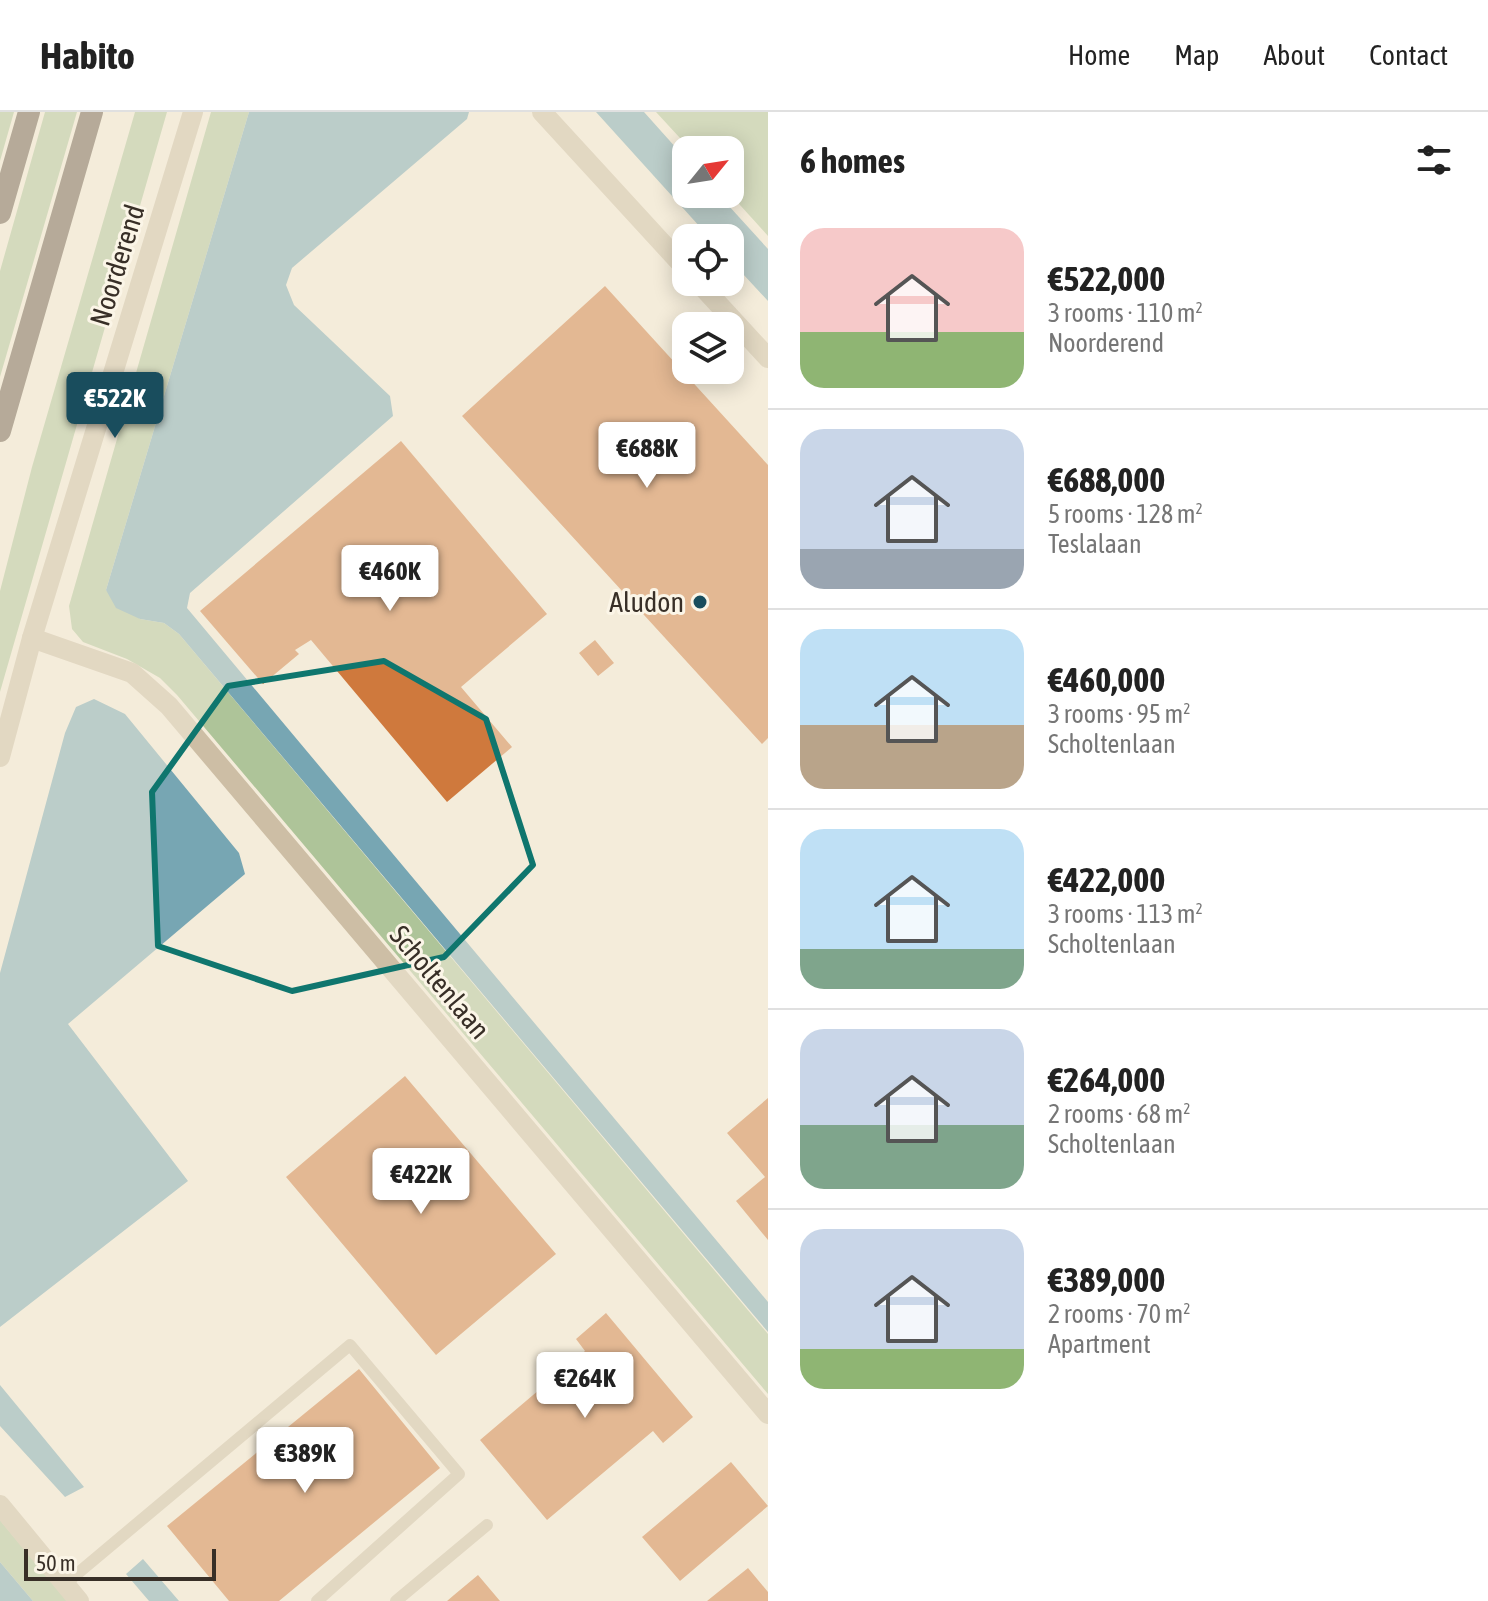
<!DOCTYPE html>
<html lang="en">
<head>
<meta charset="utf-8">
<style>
  body { margin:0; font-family:"Asap Condensed",sans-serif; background:#f2f2f2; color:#222; height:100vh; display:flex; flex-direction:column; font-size:30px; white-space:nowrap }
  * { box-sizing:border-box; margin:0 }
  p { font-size:26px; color:#767676 }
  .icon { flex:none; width:44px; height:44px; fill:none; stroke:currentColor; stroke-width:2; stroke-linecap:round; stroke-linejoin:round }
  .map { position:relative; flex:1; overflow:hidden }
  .details { display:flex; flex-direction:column; background:#fff; width:720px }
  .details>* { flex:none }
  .needle { width:52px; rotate:60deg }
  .tools { position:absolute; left:672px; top:24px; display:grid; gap:16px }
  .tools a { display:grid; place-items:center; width:72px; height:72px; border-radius:16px; background:#fff; box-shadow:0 4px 20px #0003; font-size:40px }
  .scale { position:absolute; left:24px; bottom:20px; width:192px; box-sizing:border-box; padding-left:8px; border:4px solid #382f27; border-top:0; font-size:22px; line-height:28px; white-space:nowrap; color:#382f27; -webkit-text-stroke:6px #fbf5e7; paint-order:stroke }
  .price { position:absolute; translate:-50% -68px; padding:0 18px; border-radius:8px; background:#fff; color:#222; font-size:26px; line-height:52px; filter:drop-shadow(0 2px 4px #0008) }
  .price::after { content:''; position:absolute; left:50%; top:48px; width:24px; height:18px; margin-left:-12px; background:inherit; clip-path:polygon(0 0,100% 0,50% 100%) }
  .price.selected { background:#194d5d; color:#fff }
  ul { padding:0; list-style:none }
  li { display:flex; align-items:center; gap:24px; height:200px; padding:0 32px }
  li+li { border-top:2px solid #e0e0e0 }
  li span { display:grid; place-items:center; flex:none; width:224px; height:160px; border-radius:24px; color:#555 }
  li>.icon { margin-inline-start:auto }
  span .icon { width:96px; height:96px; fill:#fffc; stroke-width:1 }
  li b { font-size:34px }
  h2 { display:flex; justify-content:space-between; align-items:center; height:96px; padding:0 32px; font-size:34px }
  header { display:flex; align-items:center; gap:48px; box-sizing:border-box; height:112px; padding:0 40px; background:#fff; border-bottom:2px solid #e0e0e0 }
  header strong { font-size:38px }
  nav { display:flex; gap:44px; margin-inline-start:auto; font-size:28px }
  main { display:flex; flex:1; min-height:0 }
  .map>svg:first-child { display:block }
  .green { fill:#aec499 }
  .water { fill:#77a6b3 }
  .building { fill:#cf793d }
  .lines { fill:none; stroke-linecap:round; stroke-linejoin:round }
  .service { stroke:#cdbea5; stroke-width:12 }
  .minor { stroke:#cdbea5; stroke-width:20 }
  .tertiary { stroke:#cdbea5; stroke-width:20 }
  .trunk { stroke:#6a5a4a; stroke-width:22 }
  .marked { fill:none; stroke:#0f766e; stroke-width:6; stroke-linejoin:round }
  .poi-dot { fill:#194d5d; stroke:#fbf5e7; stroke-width:3 }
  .labels { text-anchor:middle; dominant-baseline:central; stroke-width:6; stroke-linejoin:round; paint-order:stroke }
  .street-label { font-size:28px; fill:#382f27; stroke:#fbf5e7 }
  .poi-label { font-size:28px; fill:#382f27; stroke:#fbf5e7; text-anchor:end }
</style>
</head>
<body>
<header>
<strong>Habito</strong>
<nav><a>Home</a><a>Map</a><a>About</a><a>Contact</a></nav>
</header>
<main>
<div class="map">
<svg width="768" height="1489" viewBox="0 0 768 1489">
  <rect width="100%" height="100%" fill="#f4ecda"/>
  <!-- green -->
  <path class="green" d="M0 0H14L0 49Z
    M45 0H77L0 265V159Z
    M135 0H167L0 580V479L32 355Z
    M211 0H249L106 478 140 507 164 511 179 522 768 1222V1282L177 583 160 566 127 547 83 530 72 517 69 494Z
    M656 0H768V124L730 82V38H691Z
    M0 1408 67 1489H33L0 1450Z"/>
  <!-- water -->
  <path class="water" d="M249 0H469L467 7 292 156 286 173 294 193 390 284 393 304 190 481 187 496 768 1190V1220L179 522 164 511 140 507 116 496 106 478Z
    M596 0H644L686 47V82H718L768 137V189L730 148V126H710Z
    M94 587 125 602 239 741 245 762 68 912 188 1069 0 1215V861L65 621 76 595Z
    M0 1273 84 1375 65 1385 0 1314Z
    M143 1447 179 1489H149L126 1462Z
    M0 1450 33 1489H0Z"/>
  <!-- building -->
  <path class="building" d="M605 174 768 353V626L762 632 462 304Z
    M401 329 547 502 461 575 512 635 447 690 311 528 295 538 299 542 263 572 200 499Z
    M595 528 614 551 598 564 579 541Z
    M405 964 556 1142 436 1243 286 1065Z
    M768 986V1128L736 1089 765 1065 727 1021Z
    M606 1201 693 1305 663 1331 653 1319 547 1408 480 1328 585 1239 576 1227Z
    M359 1257 440 1356 279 1489H229L167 1414Z
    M731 1350 768 1394 680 1469 642 1425Z
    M748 1456 768 1480V1489H707Z
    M478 1463 500 1489H447L454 1483Z"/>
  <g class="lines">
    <!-- service -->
    <path class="service" d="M65 1472 350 1233 459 1362 317 1489
      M396 1489 487 1413"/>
    <!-- minor -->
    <path class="minor" d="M542 0 686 157
      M698 170 768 246
      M32 526 132 561 169 594 768 1302
      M0 1393 79 1489"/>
    <!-- tertiary -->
    <path class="tertiary" d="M0 645 32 526 193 0"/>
    <!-- trunk -->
    <path class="trunk" d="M0 101 29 0
      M0 319 92 0"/>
  </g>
  <!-- marked area -->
  <path d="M0 0H768V1489H0ZM384 549 486 607 533 753 444 845 292 879 158 834 152 680 228 574Z" fill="#f4ecda" fill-opacity=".55" fill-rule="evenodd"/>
  <path class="marked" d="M384 549 486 607 533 753 444 845 292 879 158 834 152 680 228 574Z"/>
  <!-- markers -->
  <circle class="poi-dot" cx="700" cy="490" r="8"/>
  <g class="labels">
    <!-- street labels -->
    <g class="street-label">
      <text transform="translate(117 153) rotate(-73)">Noorderend</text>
      <text transform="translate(440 870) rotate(50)">Scholtenlaan</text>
    </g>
    <!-- poi labels -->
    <g class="poi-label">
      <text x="684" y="490">Aludon</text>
    </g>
  </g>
</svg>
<div class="tools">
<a><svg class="needle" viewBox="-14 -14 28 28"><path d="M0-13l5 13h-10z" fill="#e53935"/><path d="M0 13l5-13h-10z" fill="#767676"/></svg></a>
<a><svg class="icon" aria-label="locate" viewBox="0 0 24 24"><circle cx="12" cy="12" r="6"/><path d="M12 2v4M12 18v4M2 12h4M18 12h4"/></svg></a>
<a><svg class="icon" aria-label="layers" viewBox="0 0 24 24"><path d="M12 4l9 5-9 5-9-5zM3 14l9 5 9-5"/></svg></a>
</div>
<div class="scale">50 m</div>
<b class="price selected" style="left:115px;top:328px">€522K</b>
<b class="price" style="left:647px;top:378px">€688K</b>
<b class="price" style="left:390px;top:501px">€460K</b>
<b class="price" style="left:421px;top:1104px">€422K</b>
<b class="price" style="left:585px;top:1308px">€264K</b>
<b class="price" style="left:305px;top:1383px">€389K</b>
</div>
<section class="details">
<h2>6 homes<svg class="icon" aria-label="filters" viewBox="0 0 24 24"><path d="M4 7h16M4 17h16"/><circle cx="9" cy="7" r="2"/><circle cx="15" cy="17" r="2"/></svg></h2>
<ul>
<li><span style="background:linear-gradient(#f6c9c9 65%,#8fb573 0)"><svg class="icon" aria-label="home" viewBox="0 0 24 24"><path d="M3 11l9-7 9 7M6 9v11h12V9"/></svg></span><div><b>€522,000</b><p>3 rooms · 110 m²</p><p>Noorderend</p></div></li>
<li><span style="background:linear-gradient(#c9d6e8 75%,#9aa5b1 0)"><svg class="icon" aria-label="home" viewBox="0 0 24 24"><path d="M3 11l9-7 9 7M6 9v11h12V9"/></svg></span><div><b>€688,000</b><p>5 rooms · 128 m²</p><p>Teslalaan</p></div></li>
<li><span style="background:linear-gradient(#bfe0f5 60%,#b9a48a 0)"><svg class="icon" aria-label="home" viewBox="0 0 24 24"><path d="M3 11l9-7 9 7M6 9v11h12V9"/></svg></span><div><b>€460,000</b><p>3 rooms · 95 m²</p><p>Scholtenlaan</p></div></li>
<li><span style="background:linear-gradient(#bfe0f5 75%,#7fa58c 0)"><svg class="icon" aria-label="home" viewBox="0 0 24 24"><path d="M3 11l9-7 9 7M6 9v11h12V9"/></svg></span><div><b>€422,000</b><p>3 rooms · 113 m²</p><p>Scholtenlaan</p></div></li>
<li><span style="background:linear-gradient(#c9d6e8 60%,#7fa58c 0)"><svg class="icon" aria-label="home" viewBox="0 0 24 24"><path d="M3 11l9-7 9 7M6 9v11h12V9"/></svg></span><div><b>€264,000</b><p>2 rooms · 68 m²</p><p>Scholtenlaan</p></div></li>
<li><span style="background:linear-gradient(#c9d6e8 75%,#8fb573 0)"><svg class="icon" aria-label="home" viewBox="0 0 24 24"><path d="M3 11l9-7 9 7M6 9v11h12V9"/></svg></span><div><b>€389,000</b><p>2 rooms · 70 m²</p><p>Apartment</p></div></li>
</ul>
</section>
</main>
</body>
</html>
